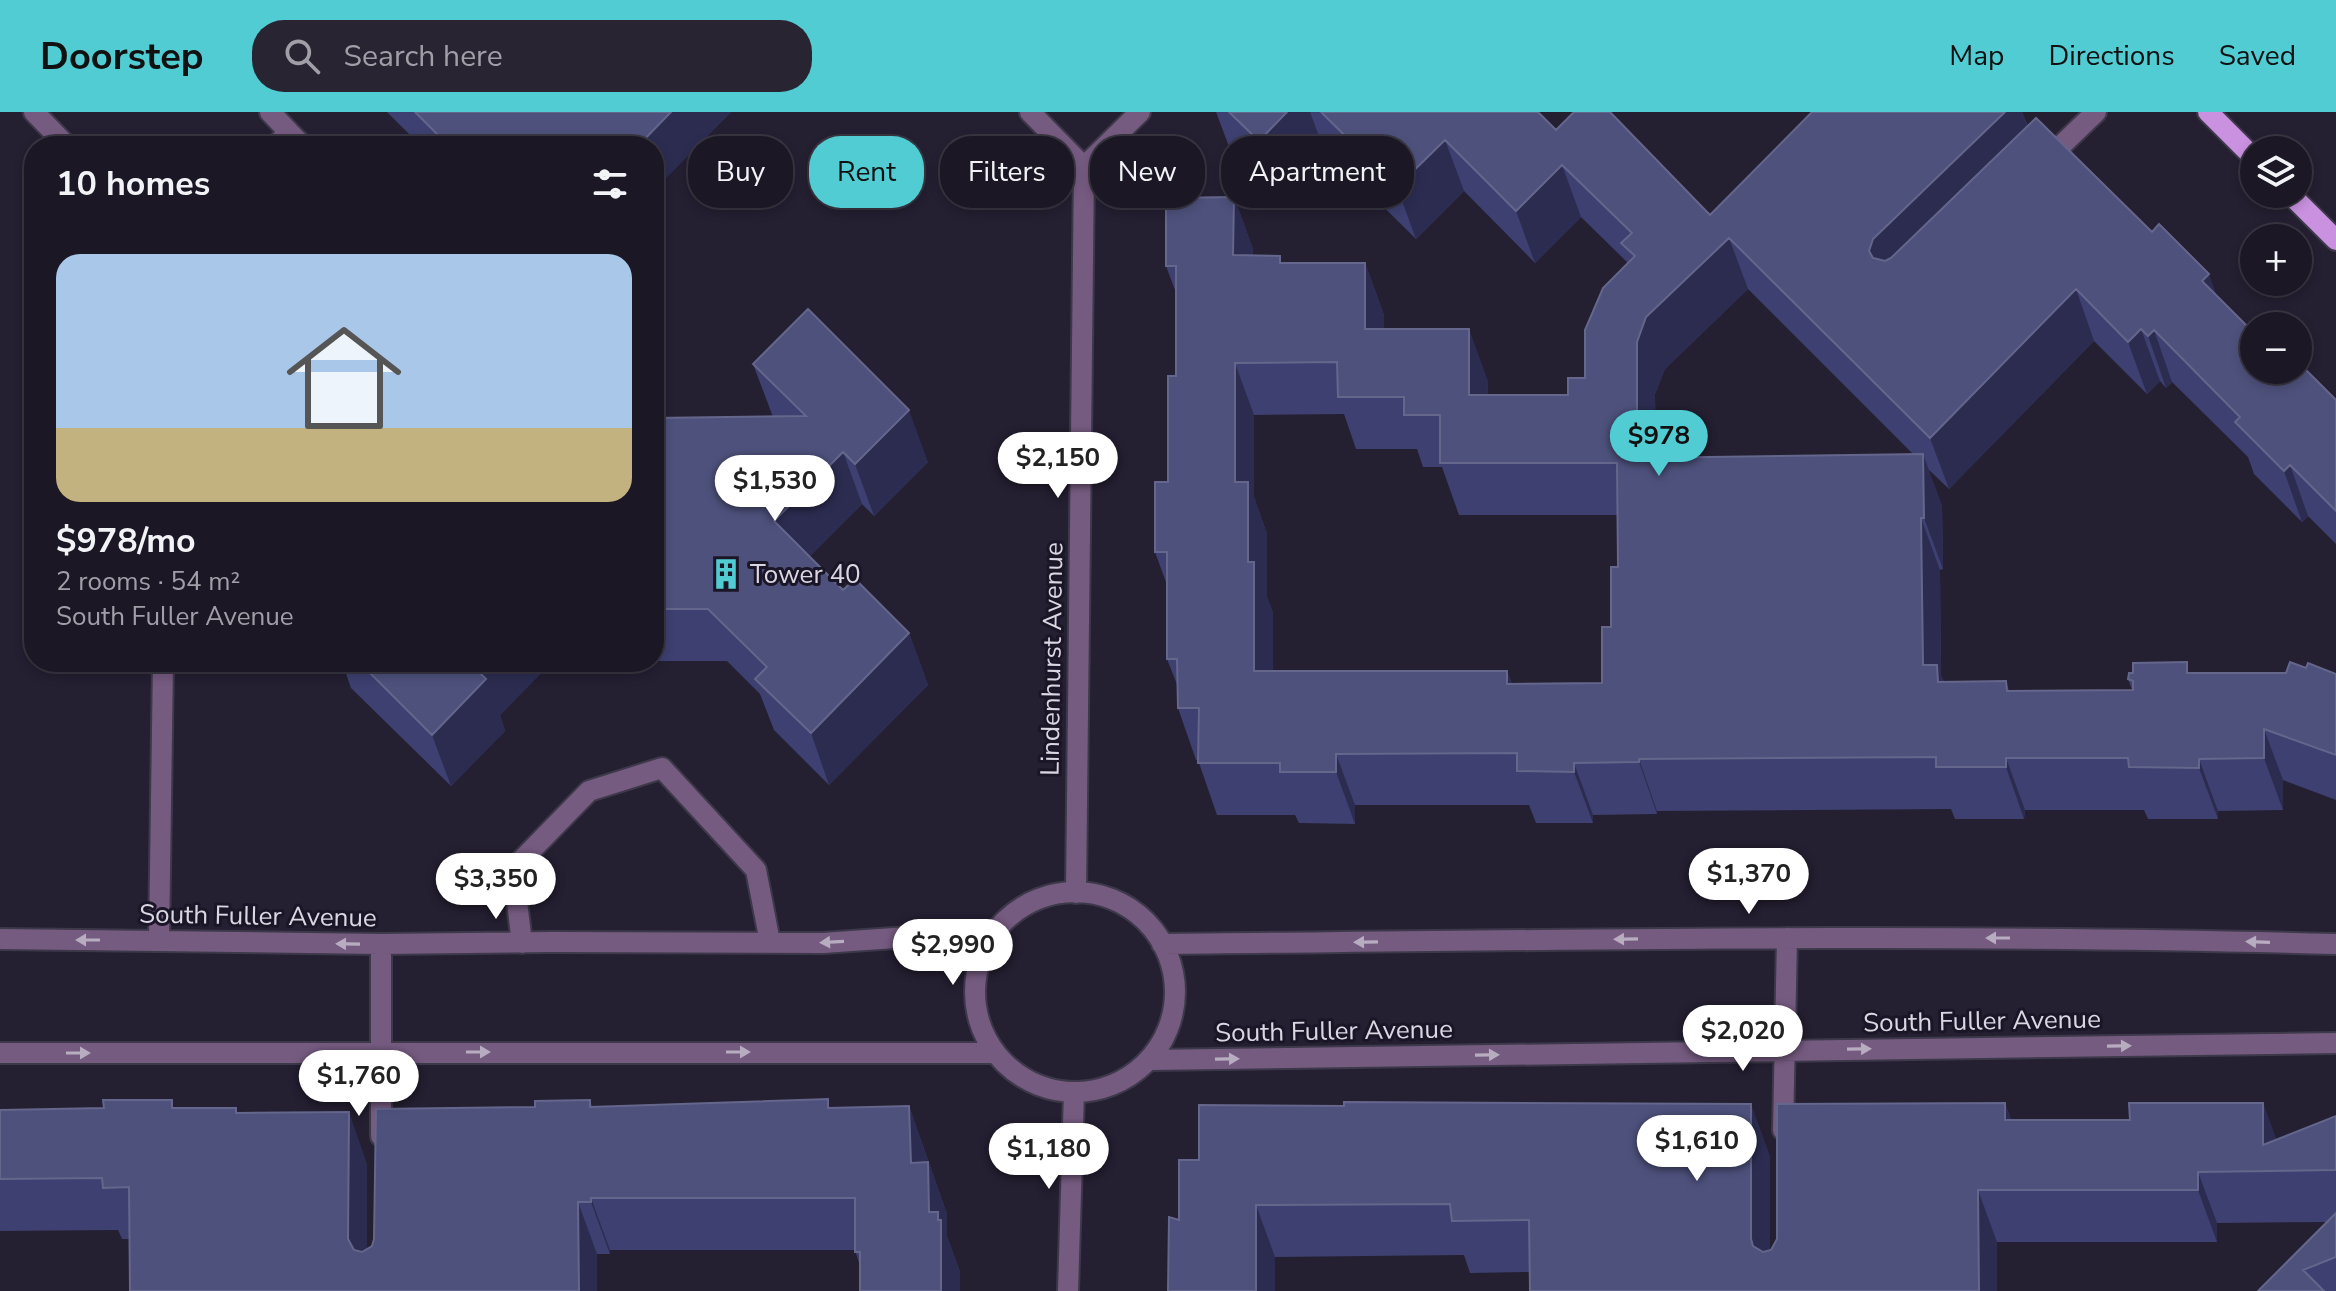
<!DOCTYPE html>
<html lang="en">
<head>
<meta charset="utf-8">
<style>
  body { margin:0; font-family:"Nunito Sans",sans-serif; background:#282432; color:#f1f3f6; height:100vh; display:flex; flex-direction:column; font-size:30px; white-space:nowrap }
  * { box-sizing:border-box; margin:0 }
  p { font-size:26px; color:#a09fa7 }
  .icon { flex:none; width:44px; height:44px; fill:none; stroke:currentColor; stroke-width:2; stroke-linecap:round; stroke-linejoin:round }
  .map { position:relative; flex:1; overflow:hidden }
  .details { position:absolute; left:24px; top:24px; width:640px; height:536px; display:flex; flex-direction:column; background:#1b1725; border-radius:32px; box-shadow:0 4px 12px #0003,0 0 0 2px #393642 }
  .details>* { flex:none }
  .guide { position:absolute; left:688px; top:24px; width:760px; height:72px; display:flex; gap:16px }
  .buttons { position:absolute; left:2240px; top:24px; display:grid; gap:16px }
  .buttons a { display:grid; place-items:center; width:72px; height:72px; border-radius:50%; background:#1b1725; box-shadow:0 4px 12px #0003,0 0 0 2px #393642; font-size:40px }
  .price { position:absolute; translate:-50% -68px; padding:0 18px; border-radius:28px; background:#fff; color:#222; font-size:26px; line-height:52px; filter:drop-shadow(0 2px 4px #0008) }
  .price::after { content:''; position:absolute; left:50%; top:48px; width:24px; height:18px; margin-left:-12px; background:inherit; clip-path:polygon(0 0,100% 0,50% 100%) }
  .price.on { background:#51ccd3; color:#111 }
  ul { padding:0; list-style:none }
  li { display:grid; align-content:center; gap:16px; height:424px; padding:0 32px }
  li span { display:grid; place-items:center; height:248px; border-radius:24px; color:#555 }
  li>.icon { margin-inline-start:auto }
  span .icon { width:144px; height:144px; fill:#fffc; stroke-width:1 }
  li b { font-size:34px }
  h2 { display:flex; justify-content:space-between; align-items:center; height:96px; padding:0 32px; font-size:34px }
  .pill { padding:0 28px; border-radius:32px; background:#1b1725; box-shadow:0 4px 12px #0003,0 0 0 2px #393642; font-size:28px; line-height:72px }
  .pill.on { background:#51ccd3; color:#111 }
  header { display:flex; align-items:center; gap:48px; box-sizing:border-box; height:112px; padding:0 40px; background:#51ccd3; color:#111 }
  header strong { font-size:38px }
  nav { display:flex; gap:44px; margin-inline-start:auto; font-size:28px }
  .search { width:560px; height:72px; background:#282432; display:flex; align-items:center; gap:20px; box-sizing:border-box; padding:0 28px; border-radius:32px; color:#a09fa7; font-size:30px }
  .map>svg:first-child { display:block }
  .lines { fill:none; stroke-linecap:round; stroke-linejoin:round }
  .minor-casing { stroke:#3d394a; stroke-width:24 }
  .major-casing { stroke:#3d394a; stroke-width:24 }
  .minor { stroke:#755b80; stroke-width:20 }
  .major { stroke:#c991df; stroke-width:20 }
  .wall { fill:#3d4070; fill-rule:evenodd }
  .shaded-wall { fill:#2c2c51 }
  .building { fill:#4e517c; stroke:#64668c; stroke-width:2; fill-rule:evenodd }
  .oneway { fill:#b7acc0 }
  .labels { text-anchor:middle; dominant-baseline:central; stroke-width:6; stroke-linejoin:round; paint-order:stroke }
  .poi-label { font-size:26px; fill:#dad7e3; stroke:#1b1627; text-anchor:start }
  .street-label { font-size:26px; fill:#dad7e3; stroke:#1b1627 }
</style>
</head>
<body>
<header>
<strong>Doorstep</strong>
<div class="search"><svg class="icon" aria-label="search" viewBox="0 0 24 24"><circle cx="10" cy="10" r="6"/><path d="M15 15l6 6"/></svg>Search here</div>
<nav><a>Map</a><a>Directions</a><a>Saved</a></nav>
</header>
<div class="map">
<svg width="2336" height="1179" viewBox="0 0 2336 1179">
  <rect width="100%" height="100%" fill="#241f31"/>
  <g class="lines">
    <defs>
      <path id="minor" d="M34 0 67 34
        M270 0 289 20 275 34
        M1030 0 1084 55 1076 781
        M289 20 303 34
        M2044 50 2096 0
        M1084 55 1140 0
        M975 880a100 100 0 1 1 200 0a100 100 0 1 1-200 0Z
        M0 827 381 832 550 830 823 831 994 819
        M159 828 163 550
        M522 831 513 757 589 679 662 656 756 758 770 830
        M381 832V1024
        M1162 832C1553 828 1945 821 2336 832
        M0 941H994
        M1149 948 2336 931
        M1783 1018 1787 826
        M1068 1179 1074 980"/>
      <path id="major" d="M2208 0 2254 46
        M2290 82 2336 128"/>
    </defs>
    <!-- minor casing -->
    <use href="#minor" class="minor-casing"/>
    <!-- major casing -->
    <use href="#major" class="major-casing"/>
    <!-- minor -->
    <use href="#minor" class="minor"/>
    <!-- major -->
    <use href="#major" class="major"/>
  </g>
  <!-- wall -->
  <path class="wall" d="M387 0H731L654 78V34H421Z
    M1216 0H1538L1556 18 1710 103 1812 0H2022L2028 14 2216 183 2254 258 2336 288V432L2308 404 2302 410 2254 362 2248 345 2172 270 2166 276 2160 269 2147 282 2094 229 1949 377 1928 357 1942 394 1943 457 1940 458 1941 564 1944 570 2006 569 2009 579 2132 578 2128 567 2191 561H2286L2306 556 2336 562V688L2283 668V698L2218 699V707H2148L2144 698H2025L2024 707H1955L1951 697 1657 699V702L1593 703V711H1536L1529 693H1355V712L1299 711 1295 703H1217L1198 648H1196L1178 596V575L1167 547V473L1155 440 1168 370 1176 264V181L1166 154 1234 85 1253 137V143L1283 151H1365L1384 203V217L1488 269V283H1568L1585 266 1628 151 1581 105 1535 151 1464 79 1416 127 1323 35 1278 81 1228 32ZM1748 177 1914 343 1656 346 1655 282 1665 257ZM1344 302 1356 337H1417L1423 355H1442L1459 403H1617L1618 455 1611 515 1602 571 1512 572 1507 559H1273V501L1267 485V422L1254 385V303Z
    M753 252 928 350 874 404 862 392 809 445 843 478 909 521 928 573 829 673 774 618 760 582 727 549H654V306L773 305Z
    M342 550H552L500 603 505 619 451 674 351 576Z
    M590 988 592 995 831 996 909 994 947 1102V1124L960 1160V1179H860V1154L855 1138H610V1142H597V1179H130L129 1127H122L118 1118 0 1119V998L175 996 237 1001 367 1052V1137L372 1134 535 995Z
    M2005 991 2011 1008H2130L2263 991 2276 1028 2336 1004V1179H2258L2326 1110 2217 1111V1130H1997V1179H1530V1160L1470 1161 1464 1143 1275 1145 1179 1108V1048L1770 1044V1138Z"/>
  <!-- shaded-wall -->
  <path class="shaded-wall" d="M671 0H731L654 78V34H638Z
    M1287 0H1310L1323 35 1278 81 1259 29Z
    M2005 0H2022L2037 39 1888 190 1869 139 1873 127Z
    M1445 28 1464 79 1416 127 1397 75Z
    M1562 53 1581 105 1535 151 1516 99Z
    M1234 85 1253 137 1252 195 1233 143Z
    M1729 126 1748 177 1665 257 1655 282 1656 398 1637 346V230L1646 205Z
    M1365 151 1384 203V269L1365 217Z
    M2209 162 2227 214 2202 169Z
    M2076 177 2094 229 1949 377 1930 326Z
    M1469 217 1488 269 1487 335 1469 283Z
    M2141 217 2160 269 2147 282 2128 230Z
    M2154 218 2172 270 2166 276 2148 224Z
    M1235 251 1254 303V385L1267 422V485L1273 501V610L1254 559 1235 370Z
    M909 298 928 350 874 404 855 352Z
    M843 340 862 392 793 461 774 409Z
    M1923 342 1942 394 1943 457 1924 406Z
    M2290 353 2308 404 2302 410 2284 359Z
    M1921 406 1940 458 1941 564 1956 605 1923 553Z
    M909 521 928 573 829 673 811 621Z
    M482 550H552L500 603 505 619 451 674 432 623 476 557Z
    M1507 559 1526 610 1507 572Z
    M2264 617 2283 668V698L2264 646Z
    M1336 642 1355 693V712L1336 660Z
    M2006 646 2025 698 2024 707 2006 655Z
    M1639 647 1657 699V702L1639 650Z
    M2199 647 2218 699V707L2199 656Z
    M1574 651 1593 703V711L1574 660Z
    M2005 991 2023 1043 2005 1008Z
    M2263 991 2282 1043 2263 1033Z
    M1751 992 1770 1044V1179L1751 1127Z
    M909 994 947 1102V1124L960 1160V1179H941L911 1051Z
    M349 1000 367 1052V1179L348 1127Z
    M2198 1060 2217 1111V1130L2198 1078Z
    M1978 1078 1997 1130V1179H1979Z
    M591 1086 610 1138V1142L591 1090Z
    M578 1090 597 1142V1179H579Z
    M1256 1093 1275 1145V1179H1256Z"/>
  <!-- building -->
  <path class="building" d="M415 0H671L638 34H449Z
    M1229 0H1287L1259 29Z
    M1321 0H1538L1556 18 1574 0H1610L1710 103 1812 0H2005L1873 127 1869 139 1873 146 1885 149 1891 146 2036 6 2152 120 2159 112 2209 162 2202 169 2254 221V258H2298V250L2336 288V399L2290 353 2284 359 2235 310 2240 305 2154 218 2148 224 2141 217 2128 230 2076 177 1930 326 1729 126 1646 205 1637 230V346L1923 342 1924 406H1921L1923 553H1937L1938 570 2006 569 2007 579 2133 578V569L2128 567 2129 561H2133V551L2187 550V561H2286L2290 550 2306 556 2308 551 2336 562V643L2264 617V646L2199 647V656L2129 655 2128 646H2006V655H1936V645L1639 647V650L1574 651V660L1517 659V641L1336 642V660H1280V651H1198L1199 596H1178L1177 547H1167V440H1155V370H1168V264H1176V154H1166V86L1234 85 1233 143 1280 144V151H1365V217H1469V283H1568V266H1585V218L1603 176 1635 144 1621 131 1632 121 1562 53 1516 99 1445 28 1397 75ZM1337 250 1338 285H1404V303H1440V351H1617L1618 455H1611V515H1602V571L1507 572V559H1254V450H1248V370H1235V251Z
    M808 197 909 298 855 352 843 340 774 409 843 478 855 467 909 521 811 621 755 567 767 555 708 497H654V306L806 304 753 252Z
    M359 550H482L476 557 486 567 432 623Z
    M828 987V996L909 994 911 1051 928 1050 929 1100H938V1108H941V1179H860V1140H855V1086H591V1090H578L579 1179H130L129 1075 103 1076 102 1066 0 1067V998L104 996 103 988H172V996H236V1001L349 1000 348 1127 354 1138 362 1140 372 1134 374 1127 376 997 535 995V989L590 988V995Z
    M1344 990 1751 992V1127L1753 1134 1763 1140 1771 1138 1777 1127V992L2005 991V1008H2130L2129 991H2263V1033L2336 1004V1058L2198 1060V1078H1978L1979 1179H1530L1529 1108 1452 1109 1450 1092 1256 1093V1179H1168L1169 1105 1179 1108V1048H1199V993L1344 994Z
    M2336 1101V1145L2303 1158 2324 1179H2258Z"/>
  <!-- one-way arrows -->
  <defs><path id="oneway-solid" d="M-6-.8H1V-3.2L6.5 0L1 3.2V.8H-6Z" transform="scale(2)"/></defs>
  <g class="oneway">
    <use href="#oneway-solid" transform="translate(1998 826) rotate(-180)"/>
    <use href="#oneway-solid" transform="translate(1626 827) rotate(179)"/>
    <use href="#oneway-solid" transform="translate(88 828) rotate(-180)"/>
    <use href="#oneway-solid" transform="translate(832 830) rotate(177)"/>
    <use href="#oneway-solid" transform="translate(1366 830) rotate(179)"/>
    <use href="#oneway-solid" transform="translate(2258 830) rotate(-178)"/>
    <use href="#oneway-solid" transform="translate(348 832) rotate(-179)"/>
    <use href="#oneway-solid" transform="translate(2119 934) rotate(-1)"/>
    <use href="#oneway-solid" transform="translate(1859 937) rotate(-1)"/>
    <use href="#oneway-solid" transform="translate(478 940)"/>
    <use href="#oneway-solid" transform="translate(738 940)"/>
    <use href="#oneway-solid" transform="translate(78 941)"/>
    <use href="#oneway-solid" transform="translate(1487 943) rotate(-1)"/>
    <use href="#oneway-solid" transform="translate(1227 947) rotate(-1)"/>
  </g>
  <!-- icons -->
  <defs>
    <symbol id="building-bare" viewBox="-9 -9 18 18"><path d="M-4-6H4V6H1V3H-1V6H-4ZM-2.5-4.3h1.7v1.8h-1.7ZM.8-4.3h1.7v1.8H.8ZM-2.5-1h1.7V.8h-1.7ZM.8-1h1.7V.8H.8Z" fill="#51ccd3" stroke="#1b1627" stroke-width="2.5" paint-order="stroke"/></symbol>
  </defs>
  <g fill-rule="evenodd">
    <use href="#building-bare" x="704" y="440" width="44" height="44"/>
  </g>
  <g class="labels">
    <!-- poi labels -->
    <g class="poi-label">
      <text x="750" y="462">Tower 40</text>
    </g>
    <!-- street labels -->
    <g class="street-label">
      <text transform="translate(1052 547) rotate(-89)">Lindenhurst Avenue</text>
      <text transform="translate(258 804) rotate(1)">South Fuller Avenue</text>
      <text transform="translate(1982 909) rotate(-1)">South Fuller Avenue</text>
      <text transform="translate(1334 919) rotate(-1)">South Fuller Avenue</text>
    </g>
  </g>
</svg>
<div class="buttons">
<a><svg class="icon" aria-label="layers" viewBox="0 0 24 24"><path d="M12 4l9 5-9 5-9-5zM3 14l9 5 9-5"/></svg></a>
<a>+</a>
<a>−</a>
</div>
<b class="price on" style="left:1659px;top:366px">$978</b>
<b class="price" style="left:1058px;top:388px">$2,150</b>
<b class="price" style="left:775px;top:411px">$1,530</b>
<b class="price" style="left:1749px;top:804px">$1,370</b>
<b class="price" style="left:496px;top:809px">$3,350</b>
<b class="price" style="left:953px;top:875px">$2,990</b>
<b class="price" style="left:1743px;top:961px">$2,020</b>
<b class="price" style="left:359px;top:1006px">$1,760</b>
<b class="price" style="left:1697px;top:1071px">$1,610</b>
<b class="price" style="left:1049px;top:1079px">$1,180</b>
<div class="guide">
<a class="pill">Buy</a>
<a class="pill on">Rent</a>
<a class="pill">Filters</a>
<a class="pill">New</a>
<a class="pill">Apartment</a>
</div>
<section class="details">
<h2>10 homes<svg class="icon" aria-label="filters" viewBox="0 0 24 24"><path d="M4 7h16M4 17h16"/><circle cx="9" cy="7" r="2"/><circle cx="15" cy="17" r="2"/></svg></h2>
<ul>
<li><span style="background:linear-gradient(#a9c7e8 70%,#c2b280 0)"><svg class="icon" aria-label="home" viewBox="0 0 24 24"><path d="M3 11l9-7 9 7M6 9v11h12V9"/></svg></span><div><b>$978/mo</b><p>2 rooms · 54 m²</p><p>South Fuller Avenue</p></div></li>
</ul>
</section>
</div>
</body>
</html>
